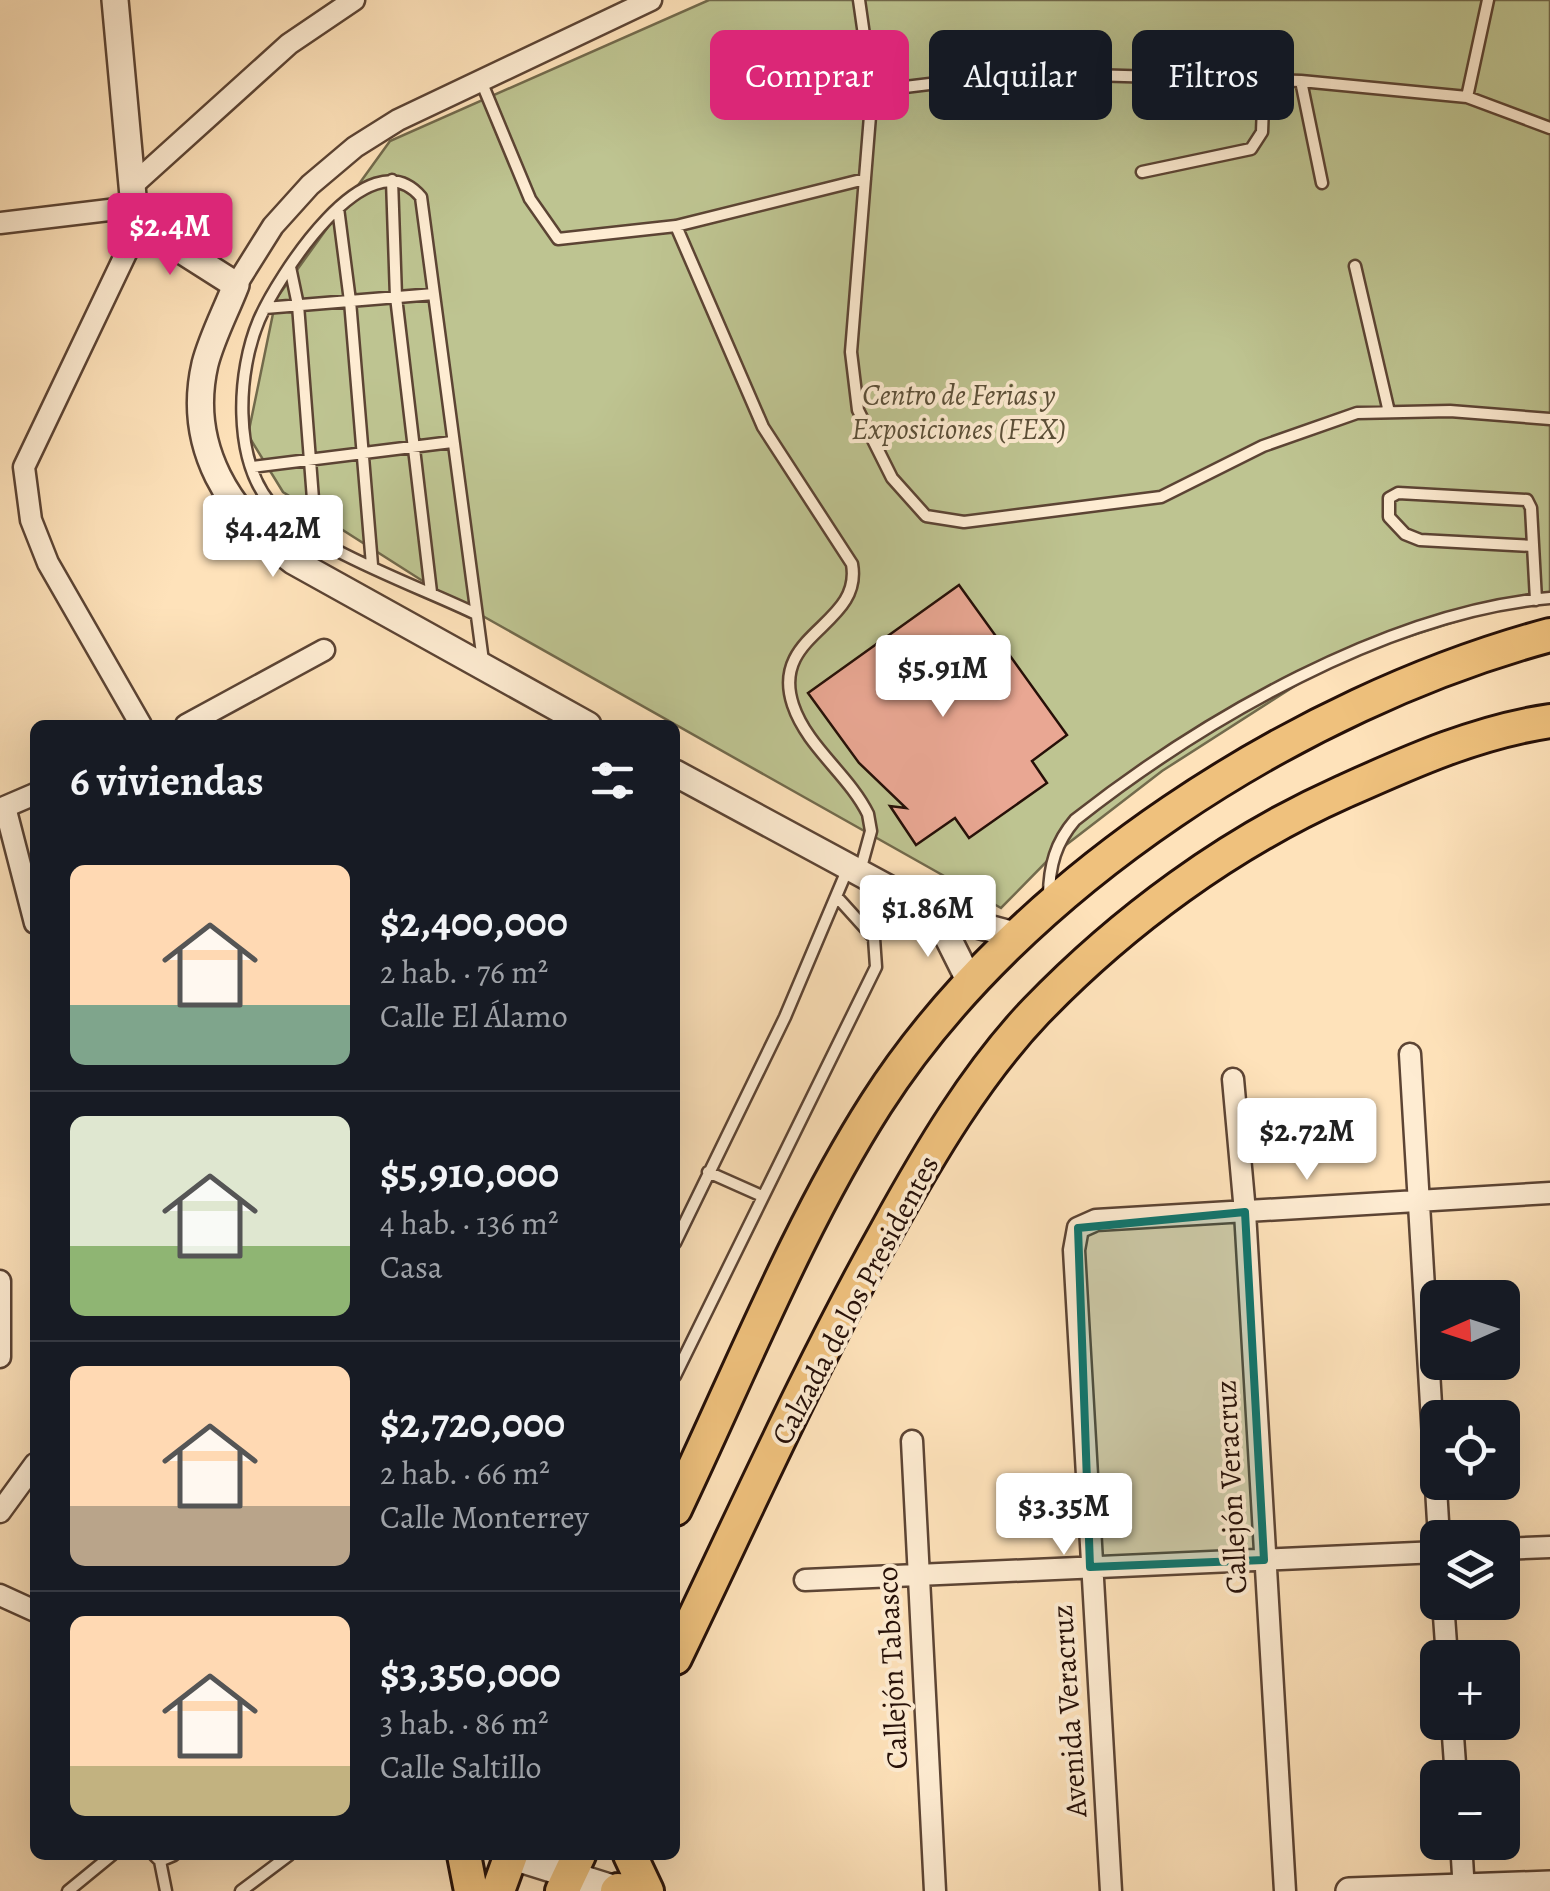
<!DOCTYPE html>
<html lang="es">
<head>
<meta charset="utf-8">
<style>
  body { margin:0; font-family:Alegreya,serif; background:#20242c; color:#f1f3f6; height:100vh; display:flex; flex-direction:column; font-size:38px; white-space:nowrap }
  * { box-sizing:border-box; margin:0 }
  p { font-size:32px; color:#9ea1a6 }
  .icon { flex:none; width:55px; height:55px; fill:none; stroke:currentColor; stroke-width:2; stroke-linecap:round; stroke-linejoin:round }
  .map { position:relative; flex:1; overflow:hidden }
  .side { position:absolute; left:30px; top:720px; width:650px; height:1140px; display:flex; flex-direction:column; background:#171b24; border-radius:15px; box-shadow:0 10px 40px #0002 }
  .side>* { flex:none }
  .banner { position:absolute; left:710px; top:30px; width:690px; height:90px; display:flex; gap:20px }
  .needle { width:65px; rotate:267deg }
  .tools { position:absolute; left:1420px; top:1280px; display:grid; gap:20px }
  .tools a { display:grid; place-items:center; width:100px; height:100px; border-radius:15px; background:#171b24; box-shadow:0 10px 40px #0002; font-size:50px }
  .price { position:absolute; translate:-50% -85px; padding:0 22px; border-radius:10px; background:#fff; color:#222; font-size:32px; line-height:65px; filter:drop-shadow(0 2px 5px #0008) }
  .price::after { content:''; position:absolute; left:50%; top:60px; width:30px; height:22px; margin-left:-15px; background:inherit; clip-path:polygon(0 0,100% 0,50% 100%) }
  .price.active { background:#db2777; color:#fff }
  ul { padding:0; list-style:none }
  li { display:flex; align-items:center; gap:30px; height:250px; padding:0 40px }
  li+li { border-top:2px solid #363941 }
  li span { display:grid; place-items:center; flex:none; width:280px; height:200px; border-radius:15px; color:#555 }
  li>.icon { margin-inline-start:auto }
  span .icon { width:120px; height:120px; fill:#fffc; stroke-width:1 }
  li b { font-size:42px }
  h2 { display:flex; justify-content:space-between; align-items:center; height:120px; padding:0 40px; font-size:42px }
  .tag { padding:0 35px; border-radius:15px; background:#171b24; box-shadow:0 10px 40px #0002; font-size:35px; line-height:90px }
  .tag.active { background:#db2777; color:#fff }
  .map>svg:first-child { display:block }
  .green { fill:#bec491; stroke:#726a4c; stroke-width:2.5 }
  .building { fill:#e9a793; stroke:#261008; stroke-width:2.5 }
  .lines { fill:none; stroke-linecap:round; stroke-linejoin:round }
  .service-casing { stroke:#5c4434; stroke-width:15 }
  .minor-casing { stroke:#5c4434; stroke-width:25 }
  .tertiary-casing { stroke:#5c4434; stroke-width:30 }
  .trunk-casing { stroke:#261008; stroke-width:38 }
  .service { stroke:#feecd2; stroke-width:10 }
  .minor { stroke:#feecd2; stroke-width:20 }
  .tertiary { stroke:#feecd2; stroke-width:25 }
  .trunk { stroke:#efc17d; stroke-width:32 }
  .marked { fill:#0f766e; fill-opacity:0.2; stroke:#0f766e; stroke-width:8; stroke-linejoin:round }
  .labels { text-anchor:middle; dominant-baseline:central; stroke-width:8; stroke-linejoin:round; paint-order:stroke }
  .park-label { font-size:30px; font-style:italic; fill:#5b4f38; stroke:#feecd2 }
  .street-label { font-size:30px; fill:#261008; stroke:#feecd2 }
</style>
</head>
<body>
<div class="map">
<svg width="1550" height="1891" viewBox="0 0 1550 1891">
  <rect width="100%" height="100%" fill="#fee2ba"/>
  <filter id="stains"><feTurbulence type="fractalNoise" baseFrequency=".002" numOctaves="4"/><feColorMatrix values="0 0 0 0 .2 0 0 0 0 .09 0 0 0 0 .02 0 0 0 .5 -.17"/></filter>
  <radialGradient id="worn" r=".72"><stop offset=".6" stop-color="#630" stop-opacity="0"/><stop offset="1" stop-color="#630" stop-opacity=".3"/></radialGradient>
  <!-- green -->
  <path class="green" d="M709 0H1550V592L1337 659 1162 771 1053 855 1001 908 440 592 283 492 248 435 276 299 390 141Z"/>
  <!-- building -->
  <path class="building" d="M959 585 1067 735 1032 761 1047 783 969 838 955 818 916 845 890 806 906 808 859 763 808 693Z"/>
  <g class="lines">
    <defs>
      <path id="service" d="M859 0 872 91 1020 73 1301 81 1467 97 1550 128
        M481 81 530 199 558 239 676 226 865 179
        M1301 81 1322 183
        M872 91 851 352 858 410 892 478 926 516 964 522 1161 497 1263 446 1357 413 1450 411 1550 419
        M1467 97 1488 0
        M1142 172 1251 149 1262 132 1264 80
        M392 180 396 297 431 592
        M338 208 350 301 372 565
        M676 226 763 427 852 564C863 626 769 633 793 705 807 747 849 775 868 814L871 831 860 871
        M1355 266 1389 412
        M290 267 298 305 316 538
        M265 308 434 294
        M252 467 452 442
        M1533 546 1420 540 1405 534 1389 517V498L1398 493 1527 500 1531 508 1536 600
        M476 614C421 587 308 548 270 503 233 457 237 372 259 320 277 278 368 134 421 197L483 661
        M1049 896C1049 866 1056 842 1075 820 1202 720 1388 612 1550 598
        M708 1172 762 1196
        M675 1243 785 1017 848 868
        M675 1376 876 967 874 938 837 897
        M154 1855 160 1861 174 1855
        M160 1861 166 1891
        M68 1891 112 1855
        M241 1891 289 1855"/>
      <path id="minor" d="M134 184 289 44 354 0
        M0 223 134 207
        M140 224 24 467 31 520 48 563 141 725
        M236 285 273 226 310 185 355 147 398 120 651 0
        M186 725 324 650
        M5 807 35 923
        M0 809 35 794
        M1410 1054 1439 1538
        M1233 1079 1245 1212 1285 1891
        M0 1281V1357
        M912 1441 935 1891
        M0 1512 35 1464
        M1502 1549 1550 1547
        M805 1580 1438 1552
        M0 1595 35 1611
        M1443 1602 1447 1658
        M1452 1722 1456 1778
        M1461 1842 1464 1891
        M1111 1891 1074 1250 1078 1228 1096 1220 1550 1193"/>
      <path id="tertiary" d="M115 0 134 207 140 224 236 285C226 311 212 337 205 364 186 447 229 514 293 561L588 725
        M675 773 936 914 1018 936
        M936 914 970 982
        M510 1856 622 1891
        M1349 1891 1550 1884"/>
      <path id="trunk" d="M675 1509C738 1377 798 1226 876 1104 1017 883 1300 702 1550 635
        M675 1658C744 1515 809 1369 887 1230 929 1154 976 1074 1036 1011 1123 921 1229 843 1343 792 1410 762 1476 732 1550 721
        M464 1855 471 1891
        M630 1855 647 1891
        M498 1891 511 1855
        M562 1891 579 1855
        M617 1891 618 1890"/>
    </defs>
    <!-- service casing -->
    <use href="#service" class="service-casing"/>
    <!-- minor casing -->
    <use href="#minor" class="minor-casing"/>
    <!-- tertiary casing -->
    <use href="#tertiary" class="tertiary-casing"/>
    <!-- trunk casing -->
    <use href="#trunk" class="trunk-casing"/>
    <!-- service -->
    <use href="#service" class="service"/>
    <!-- minor -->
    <use href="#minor" class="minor"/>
    <!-- tertiary -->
    <use href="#tertiary" class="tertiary"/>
    <!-- trunk -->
    <use href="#trunk" class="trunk"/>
  </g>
  <!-- marked area -->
  <path class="marked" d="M1245 1212 1264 1560 1090 1567 1078 1228Z"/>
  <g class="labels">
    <!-- park labels -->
    <g class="park-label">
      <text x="959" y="395">Centro de Ferias y<tspan x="959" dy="34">Exposiciones (FEX)</tspan></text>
    </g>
    <!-- street labels -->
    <g class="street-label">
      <text transform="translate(855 1300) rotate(-62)">Calzada de los Presidentes</text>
      <text transform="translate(1231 1487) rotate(-93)">Callejón Veracruz</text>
      <text transform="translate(892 1668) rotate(-93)">Callejón Tabasco</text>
      <text transform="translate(1069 1711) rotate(-94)">Avenida Veracruz</text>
    </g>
  </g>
  <rect width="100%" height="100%" filter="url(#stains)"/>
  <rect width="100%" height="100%" fill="url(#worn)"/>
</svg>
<div class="tools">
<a><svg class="needle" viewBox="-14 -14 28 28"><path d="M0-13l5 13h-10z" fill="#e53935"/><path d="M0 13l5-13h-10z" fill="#9ea1a6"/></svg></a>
<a><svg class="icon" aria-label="locate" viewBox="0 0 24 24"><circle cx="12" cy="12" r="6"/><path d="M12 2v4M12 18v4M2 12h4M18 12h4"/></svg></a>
<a><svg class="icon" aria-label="layers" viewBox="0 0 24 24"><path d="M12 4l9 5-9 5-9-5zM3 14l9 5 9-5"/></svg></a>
<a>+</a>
<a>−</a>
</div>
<b class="price active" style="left:170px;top:278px">$2.4M</b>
<b class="price" style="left:273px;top:580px">$4.42M</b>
<b class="price" style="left:943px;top:720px">$5.91M</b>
<b class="price" style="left:928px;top:960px">$1.86M</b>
<b class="price" style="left:1307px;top:1183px">$2.72M</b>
<b class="price" style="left:1064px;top:1558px">$3.35M</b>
<div class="banner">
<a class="tag active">Comprar</a>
<a class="tag">Alquilar</a>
<a class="tag">Filtros</a>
</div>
<section class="side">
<h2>6 viviendas<svg class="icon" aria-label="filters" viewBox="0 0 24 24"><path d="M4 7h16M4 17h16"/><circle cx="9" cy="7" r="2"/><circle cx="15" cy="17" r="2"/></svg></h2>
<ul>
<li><span style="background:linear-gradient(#ffd9b3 70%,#7fa58c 0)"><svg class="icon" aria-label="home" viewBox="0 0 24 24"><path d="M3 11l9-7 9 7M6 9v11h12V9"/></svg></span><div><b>$2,400,000</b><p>2 hab. · 76 m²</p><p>Calle El Álamo</p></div></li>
<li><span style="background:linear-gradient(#dfe7d0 65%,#8fb573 0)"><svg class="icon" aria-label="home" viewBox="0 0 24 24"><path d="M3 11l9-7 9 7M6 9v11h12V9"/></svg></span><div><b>$5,910,000</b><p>4 hab. · 136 m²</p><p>Casa</p></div></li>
<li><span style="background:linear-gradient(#ffd9b3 70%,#b9a48a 0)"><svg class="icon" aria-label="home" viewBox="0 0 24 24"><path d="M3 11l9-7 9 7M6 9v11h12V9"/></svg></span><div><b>$2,720,000</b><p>2 hab. · 66 m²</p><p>Calle Monterrey</p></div></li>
<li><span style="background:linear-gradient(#ffd9b3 75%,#c2b280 0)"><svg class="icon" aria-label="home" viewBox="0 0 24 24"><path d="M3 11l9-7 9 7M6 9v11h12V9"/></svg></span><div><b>$3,350,000</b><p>3 hab. · 86 m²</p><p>Calle Saltillo</p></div></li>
</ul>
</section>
</div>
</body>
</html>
